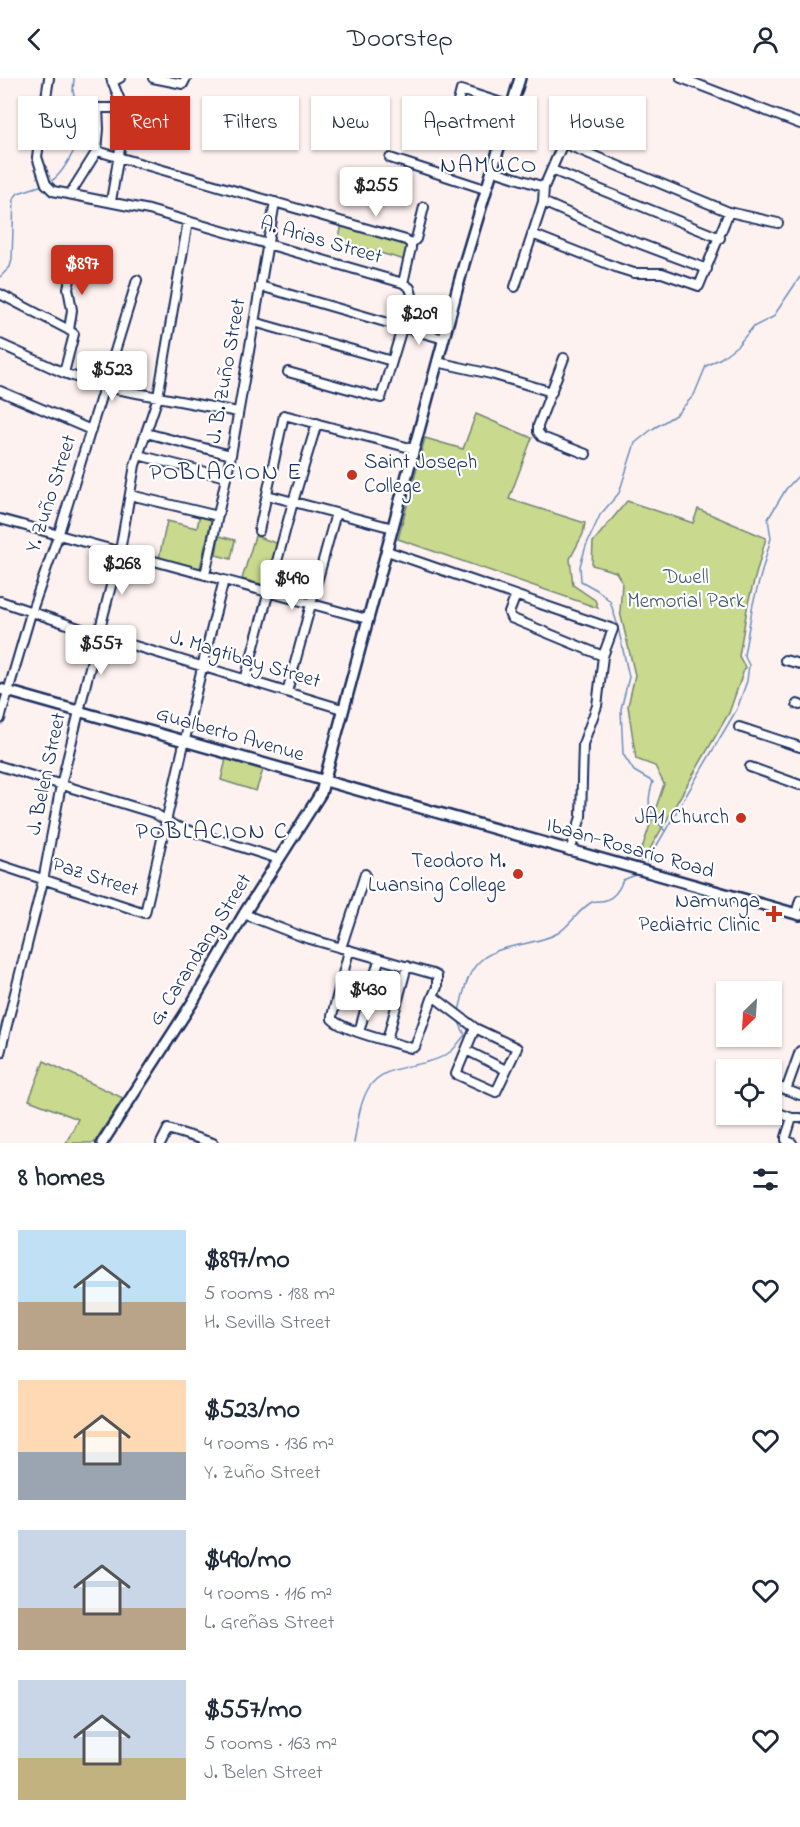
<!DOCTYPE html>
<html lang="en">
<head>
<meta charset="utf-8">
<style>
  body { margin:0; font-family:"Indie Flower",sans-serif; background:#f2f2f3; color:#1f2937; height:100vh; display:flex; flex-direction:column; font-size:22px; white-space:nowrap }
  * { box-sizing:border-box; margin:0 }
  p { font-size:20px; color:#747a83 }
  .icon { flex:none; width:33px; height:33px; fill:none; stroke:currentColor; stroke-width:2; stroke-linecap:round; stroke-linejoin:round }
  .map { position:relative; height:1065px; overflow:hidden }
  .sheet { display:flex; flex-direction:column; background:#fff; flex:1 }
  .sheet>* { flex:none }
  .hud { position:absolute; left:18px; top:18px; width:765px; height:54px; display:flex; gap:12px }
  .needle { width:39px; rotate:205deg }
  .buttons { position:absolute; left:716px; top:903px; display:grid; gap:12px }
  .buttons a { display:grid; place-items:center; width:66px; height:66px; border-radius:0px; background:#fff; box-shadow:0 2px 4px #0004; font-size:30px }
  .price { position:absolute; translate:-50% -51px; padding:0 14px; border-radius:6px; background:#fff; color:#222; font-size:20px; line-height:39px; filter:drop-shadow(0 2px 3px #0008) }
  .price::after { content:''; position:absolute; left:50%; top:36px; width:18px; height:14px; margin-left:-9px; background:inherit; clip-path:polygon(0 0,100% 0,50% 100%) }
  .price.active { background:#c8321e; color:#fff }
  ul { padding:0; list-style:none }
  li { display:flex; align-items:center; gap:18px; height:150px; padding:0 18px }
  li span { display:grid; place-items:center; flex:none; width:168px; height:120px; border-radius:0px; color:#555 }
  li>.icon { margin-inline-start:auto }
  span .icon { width:72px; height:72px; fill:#fffc; stroke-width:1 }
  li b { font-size:26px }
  h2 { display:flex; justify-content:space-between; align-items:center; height:72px; padding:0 18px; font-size:26px }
  .chip { padding:0 21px; border-radius:0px; background:#fff; box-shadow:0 2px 4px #0004; font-size:21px; line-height:54px }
  .chip.active { background:#c8321e; color:#fff }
  header { display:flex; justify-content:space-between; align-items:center; height:78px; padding:0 18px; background:#fff; font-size:27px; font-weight:600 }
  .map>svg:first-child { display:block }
  .green { fill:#c9d98d; stroke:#728476; stroke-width:1.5 }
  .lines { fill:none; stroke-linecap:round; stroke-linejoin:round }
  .stream { stroke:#698ebb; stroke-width:1.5 }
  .minor-casing { stroke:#1b2f5e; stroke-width:12 }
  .major-casing { stroke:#1b2f5e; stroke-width:14 }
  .minor { stroke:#fff; stroke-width:8 }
  .major { stroke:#fff; stroke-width:9 }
  .poi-dot { fill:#c8321e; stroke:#fff; stroke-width:2 }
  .labels { text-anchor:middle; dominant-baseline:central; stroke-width:4.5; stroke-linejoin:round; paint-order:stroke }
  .street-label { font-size:21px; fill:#1b2f5e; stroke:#fff }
  .poi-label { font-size:21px; fill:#1b2f5e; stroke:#fff; text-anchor:end }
  .park-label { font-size:21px; fill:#465a6a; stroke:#fff }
  .quarter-label { font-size:24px; letter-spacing:1.5px; fill:#1b2f5e; stroke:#fff }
</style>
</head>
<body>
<header><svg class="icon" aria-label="back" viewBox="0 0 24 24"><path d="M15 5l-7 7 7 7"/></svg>Doorstep<svg class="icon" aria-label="person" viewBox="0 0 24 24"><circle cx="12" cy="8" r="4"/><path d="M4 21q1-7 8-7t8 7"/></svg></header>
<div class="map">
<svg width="800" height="1065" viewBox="0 0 800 1065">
  <rect width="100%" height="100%" fill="#fef2f1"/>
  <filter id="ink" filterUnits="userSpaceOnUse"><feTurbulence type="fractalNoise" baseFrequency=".0167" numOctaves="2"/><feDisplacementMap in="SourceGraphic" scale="12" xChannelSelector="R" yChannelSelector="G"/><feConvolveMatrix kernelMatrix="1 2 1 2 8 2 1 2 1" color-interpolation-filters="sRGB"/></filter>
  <g filter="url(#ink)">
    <!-- green -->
    <path class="green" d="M342 147 405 165 409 169 405 182 338 163Z
      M476 336 532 360 509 421 585 445 583 456 570 481 573 507 595 522 598 530 398 461 425 360 463 371Z
      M627 423 693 445 698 431 766 460 748 525 739 578 745 589 729 635 643 783 638 782 664 706 655 688 636 681 628 628 635 597 620 534 622 504 616 494 592 487 593 464Z
      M200 436 212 439 200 490 159 480 167 443 197 450Z
      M219 458 235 462 231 481 216 477Z
      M255 458 279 466 268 508 242 501Z
      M226 681 263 692 256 713 221 702Z
      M44 983 123 1020 94 1065H66L78 1041 29 1022Z"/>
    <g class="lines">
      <!-- stream -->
      <path class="stream" d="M49 104C61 100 80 65 81 52L73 13 74 0
        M0 199 10 189 12 181 14 120 18 115 43 107
        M665 753C649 735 645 727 653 704L634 693 623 676 621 631 629 599 617 545 610 523 597 512 581 503 580 488 586 468 600 437 619 415 635 365 651 352 677 336 694 317 706 288 721 280 738 267 753 249 773 239 800 199
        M647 784 737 631 747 603 749 587 744 577 753 526 771 460 768 441 786 411 800 396
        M459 933C463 918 466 898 477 886 496 864 534 869 558 855 571 847 579 831 592 824 597 822 602 824 606 822 615 819 620 810 623 802L638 796
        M354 1065C357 1048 359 1027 368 1011 384 983 426 992 450 974 456 970 460 962 465 957L457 940"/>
      <defs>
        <path id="minor" d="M49 0 37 79 46 106 53 113 149 132 403 205 410 210 412 217 381 320 288 294
          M111 0 123 30V53L111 123
          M153 0 183 6 186 0
          M681 0 800 46
          M112 4 120 0
          M449 59 461 12 511 28
          M97 73 406 162 411 166V170L403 205
          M390 80 485 111
          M491 92 544 109
          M552 92 720 160
          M70 116 97 73 99 51 98 30H123
          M543 124 622 159 707 191
          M532 156 618 190 634 195H662L699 208 729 134
          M411 166 416 161 424 129
          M260 208 444 261
          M515 209 543 124 544 109 563 65 729 134 778 145
          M0 216 69 252 74 256 64 295
          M254 244 392 283
          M69 252 72 232 68 210 76 180
          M0 266 64 295 105 309 238 334
          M564 280 538 348V354L542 359 586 376
          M437 284 491 296 552 314
          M0 313 91 352
          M146 355 231 377
          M138 377 226 399
          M130 417 218 438
          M267 417 393 450
          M0 441 367 541
          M259 453 284 337 414 371
          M387 473 613 551 603 578 597 628 583 666 581 739 570 773
          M205 497 231 377 275 124
          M516 517 509 535 511 540 603 578
          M0 523 99 557 342 631
          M785 582 800 586
          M245 602 293 424 317 345
          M287 614 336 435
          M797 626 800 627
          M0 641 31 535 58 458 137 202
          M739 649 800 669
          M0 688 154 735 175 748 279 781
          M750 689 800 707
          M0 787 145 835C171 724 195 612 224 502
          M244 836 303 859 433 896 437 898V909L433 918 475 950 517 970 496 1014 456 996 475 950
          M796 836 800 822
          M341 870 365 796
          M349 873 332 938V941C343 953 393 964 411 970L415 969 433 918
          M359 954 379 882
          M387 962 407 888
          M466 972 506 992
          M0 975 43 803 61 707 87 601 120 473 135 387 158 319 188 143
          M771 1006 800 1017
          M786 1012 800 973
          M771 1032 792 1040H800
          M792 1040 786 1059V1062L792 1065
          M161 1065 168 1051 213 1065"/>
        <path id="major" d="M0 611 800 837
          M102 1065 194 922 244 836 321 715 464 186 520 0"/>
      </defs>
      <!-- minor casing -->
      <use href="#minor" class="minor-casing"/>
      <!-- major casing -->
      <use href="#major" class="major-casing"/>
      <!-- minor -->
      <use href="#minor" class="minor"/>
      <!-- major -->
      <use href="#major" class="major"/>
    </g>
  </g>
  <!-- markers -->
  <g class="poi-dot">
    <circle cx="352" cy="397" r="6"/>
    <circle cx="741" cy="740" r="6"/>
    <circle cx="518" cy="796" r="6"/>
    <path d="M771 827h6v6h6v6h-6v6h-6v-6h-6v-6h6z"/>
  </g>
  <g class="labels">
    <!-- street labels -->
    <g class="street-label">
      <text transform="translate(321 163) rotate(16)">A. Arias Street</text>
      <text transform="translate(227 293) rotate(-80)">J. B. Zuño Street</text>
      <text transform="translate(52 416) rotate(-72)">Y. Zuño Street</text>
      <text transform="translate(245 582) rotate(17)">J. Magtibay Street</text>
      <text transform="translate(230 657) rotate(16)">Gualberto Avenue</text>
      <text transform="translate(47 696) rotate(-78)">J. Belen Street</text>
      <text transform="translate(630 771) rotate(16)">Ibaan-Rosario Road</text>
      <text transform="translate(95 800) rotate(18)">Paz Street</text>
      <text transform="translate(201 872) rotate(-58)">G. Carandang Street</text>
    </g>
    <!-- poi labels -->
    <g class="poi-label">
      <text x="364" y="385" text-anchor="start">Saint Joseph<tspan x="364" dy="24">College</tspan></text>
      <text x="729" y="740">JA1 Church</text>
      <text x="506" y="784">Teodoro M.<tspan x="506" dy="24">Luansing College</tspan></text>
      <text x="760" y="824">Namunga<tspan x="760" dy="24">Pediatric Clinic</tspan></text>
    </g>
    <!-- park labels -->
    <g class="park-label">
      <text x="686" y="500">Dwell<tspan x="686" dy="24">Memorial Park</tspan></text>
    </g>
    <!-- quarter labels -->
    <g class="quarter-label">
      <text x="489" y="88">NAMUCO</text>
      <text x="226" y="395">POBLACION E</text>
      <text x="212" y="754">POBLACION C</text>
    </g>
  </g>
</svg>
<div class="buttons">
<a><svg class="needle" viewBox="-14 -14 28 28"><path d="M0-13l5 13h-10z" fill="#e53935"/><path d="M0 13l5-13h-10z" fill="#747a83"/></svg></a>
<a><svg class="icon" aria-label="locate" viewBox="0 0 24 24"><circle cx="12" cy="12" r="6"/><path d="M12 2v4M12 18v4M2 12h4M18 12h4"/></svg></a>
</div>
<b class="price" style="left:376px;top:140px">$255</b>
<b class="price active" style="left:82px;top:218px">$897</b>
<b class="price" style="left:419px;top:268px">$209</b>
<b class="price" style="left:112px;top:324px">$523</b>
<b class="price" style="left:122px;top:518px">$268</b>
<b class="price" style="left:292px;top:533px">$490</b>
<b class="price" style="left:101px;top:598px">$557</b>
<b class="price" style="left:368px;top:944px">$430</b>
<div class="hud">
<a class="chip">Buy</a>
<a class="chip active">Rent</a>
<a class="chip">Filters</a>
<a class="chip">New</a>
<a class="chip">Apartment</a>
<a class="chip">House</a>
</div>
</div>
<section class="sheet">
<h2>8 homes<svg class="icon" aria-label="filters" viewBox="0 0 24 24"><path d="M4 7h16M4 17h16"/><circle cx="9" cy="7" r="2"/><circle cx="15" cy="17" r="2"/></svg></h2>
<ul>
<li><span style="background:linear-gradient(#bfe0f5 60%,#b9a48a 0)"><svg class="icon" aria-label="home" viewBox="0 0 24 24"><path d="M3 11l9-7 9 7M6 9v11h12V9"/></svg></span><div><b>$897/mo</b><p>5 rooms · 188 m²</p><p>H. Sevilla Street</p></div><svg class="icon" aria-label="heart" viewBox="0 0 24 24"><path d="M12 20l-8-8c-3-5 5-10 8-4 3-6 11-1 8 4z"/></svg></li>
<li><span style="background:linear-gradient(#ffd9b3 60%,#9aa5b1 0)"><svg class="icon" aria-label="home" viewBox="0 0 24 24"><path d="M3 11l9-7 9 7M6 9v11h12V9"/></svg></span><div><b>$523/mo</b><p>4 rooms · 136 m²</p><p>Y. Zuño Street</p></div><svg class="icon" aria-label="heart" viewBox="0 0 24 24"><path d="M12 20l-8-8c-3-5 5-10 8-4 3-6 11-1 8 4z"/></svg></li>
<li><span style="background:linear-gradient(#c9d6e8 65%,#b9a48a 0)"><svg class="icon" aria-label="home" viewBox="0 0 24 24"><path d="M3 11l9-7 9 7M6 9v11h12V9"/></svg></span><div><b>$490/mo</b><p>4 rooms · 116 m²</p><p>L. Greñas Street</p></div><svg class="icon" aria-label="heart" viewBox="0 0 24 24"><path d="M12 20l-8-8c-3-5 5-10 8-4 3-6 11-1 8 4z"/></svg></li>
<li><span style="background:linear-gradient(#c9d6e8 65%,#c2b280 0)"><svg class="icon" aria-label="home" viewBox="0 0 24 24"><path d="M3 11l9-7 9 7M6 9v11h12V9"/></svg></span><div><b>$557/mo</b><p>5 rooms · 163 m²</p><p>J. Belen Street</p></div><svg class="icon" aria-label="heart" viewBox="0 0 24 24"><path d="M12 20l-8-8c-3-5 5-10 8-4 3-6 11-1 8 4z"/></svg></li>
</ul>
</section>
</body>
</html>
